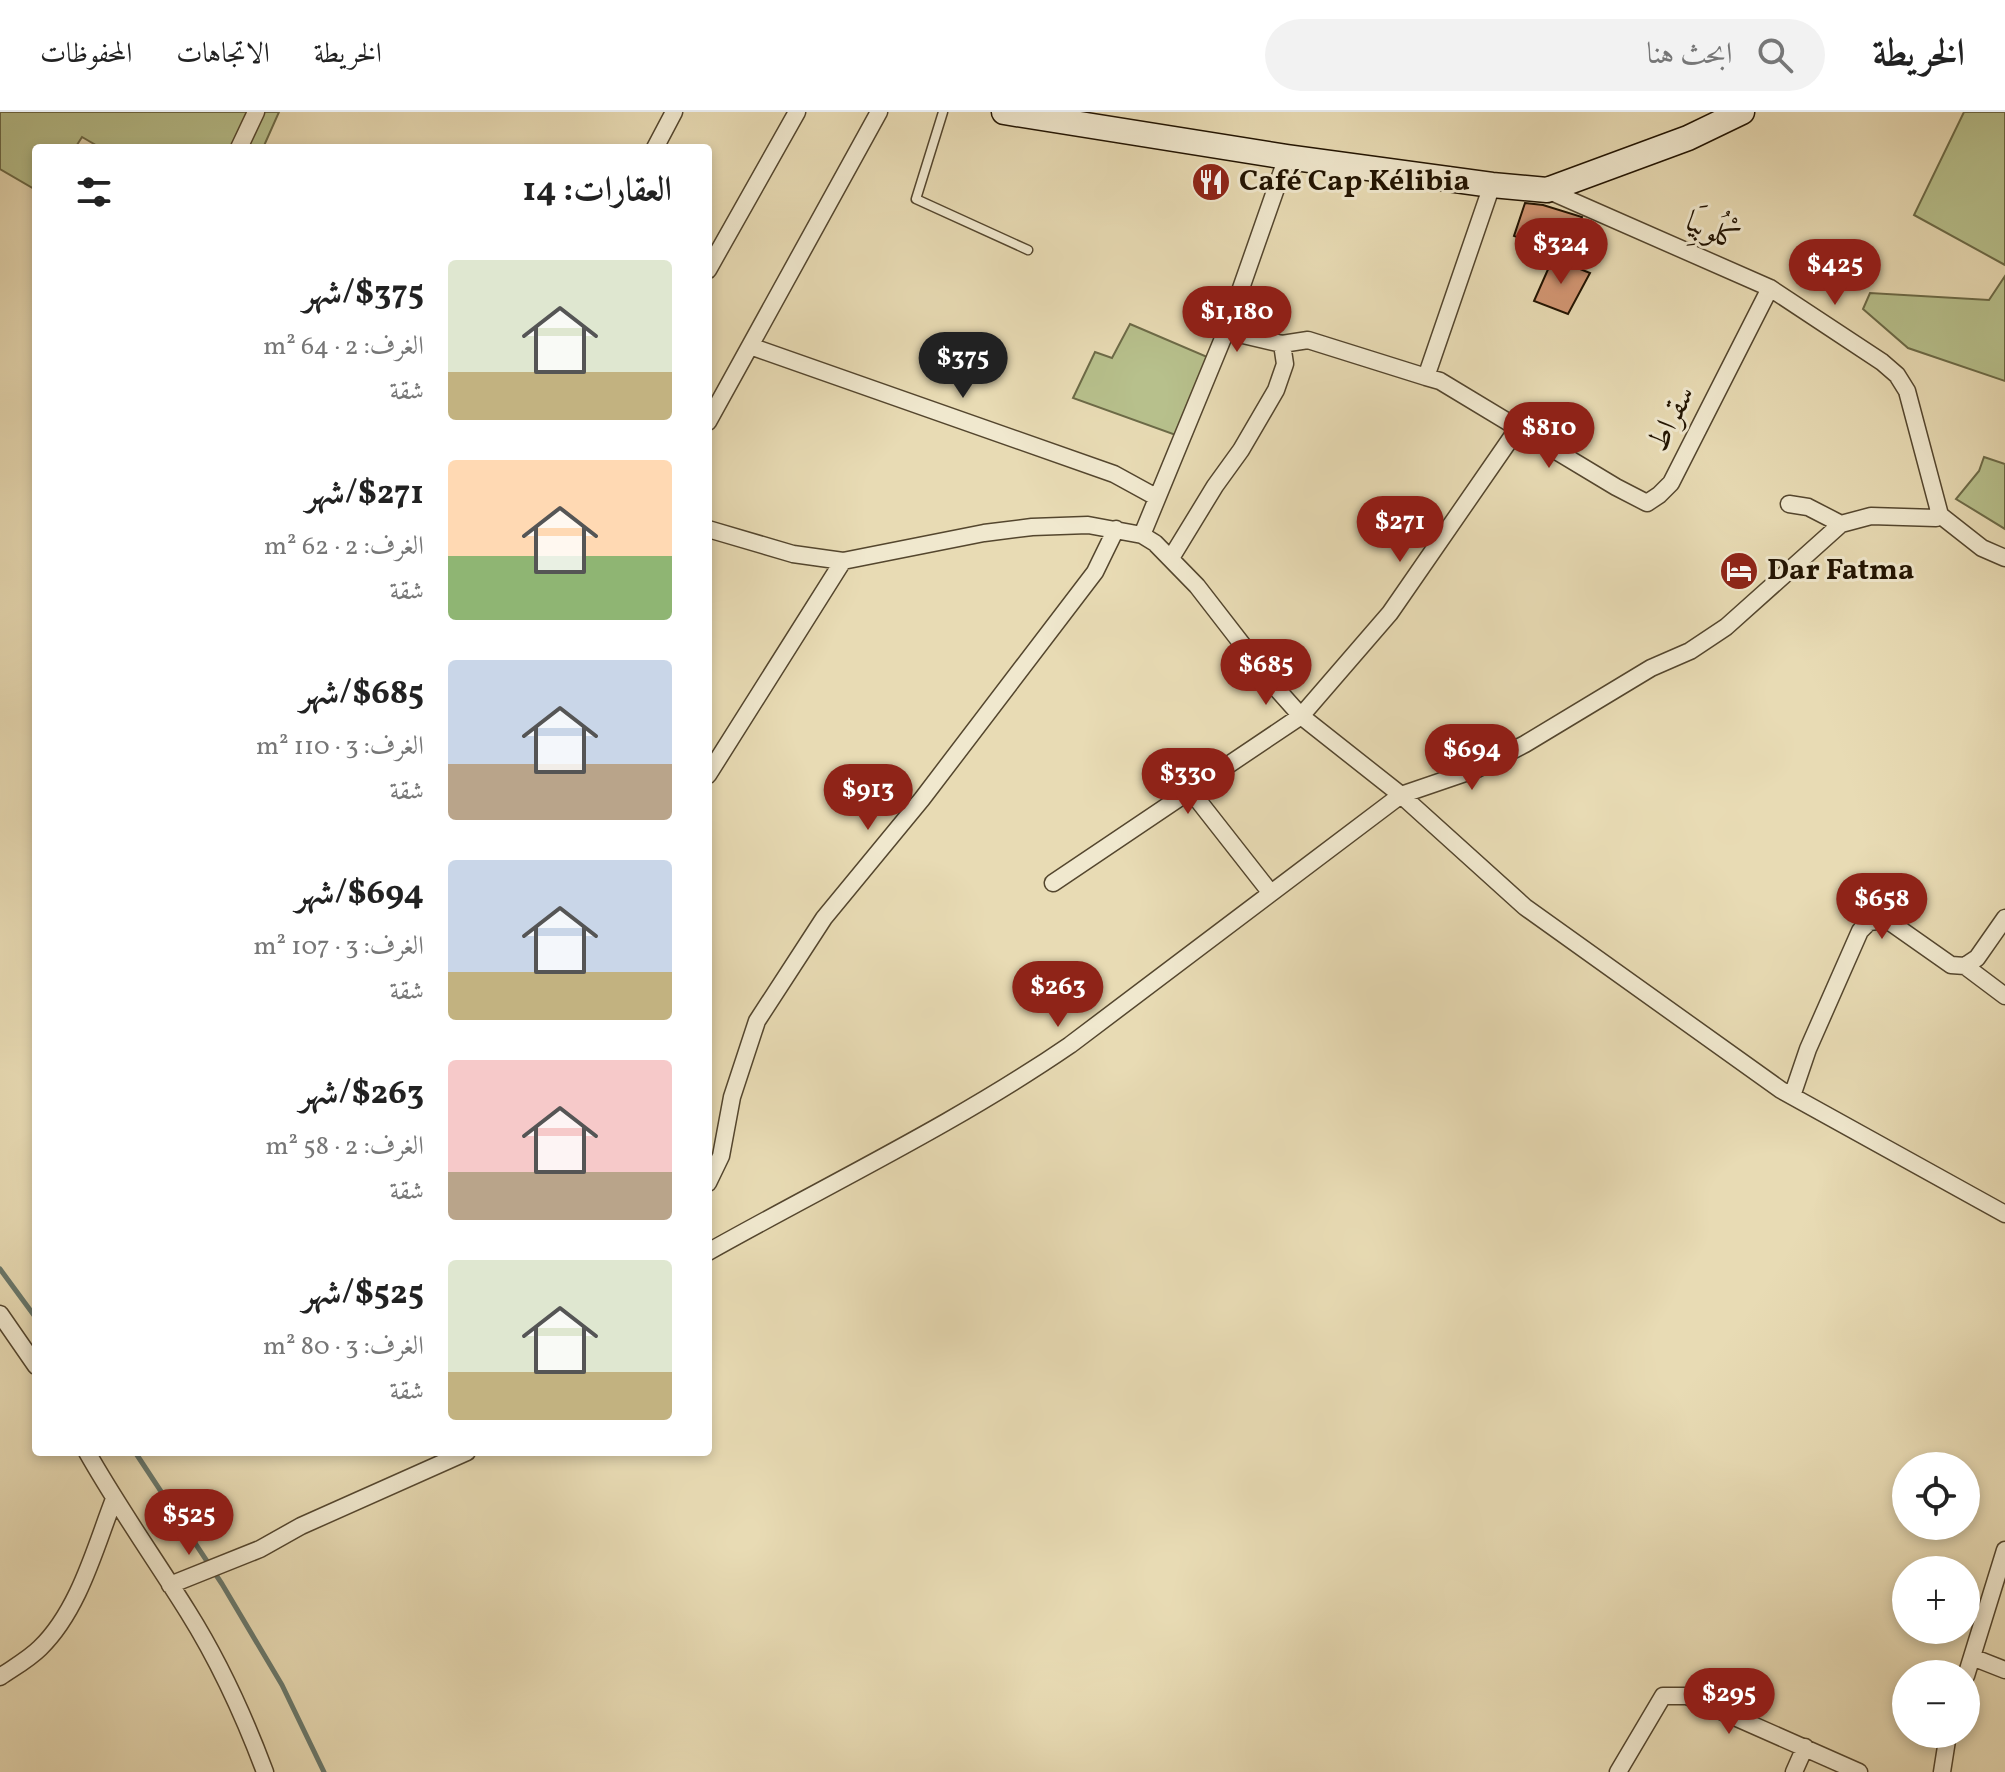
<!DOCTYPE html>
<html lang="ar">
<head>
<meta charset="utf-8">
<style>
  body { margin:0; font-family:Vollkorn,Amiri,serif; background:#f2f2f2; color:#222; direction:rtl; height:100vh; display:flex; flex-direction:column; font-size:30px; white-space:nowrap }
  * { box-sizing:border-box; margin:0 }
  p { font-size:26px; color:#767676 }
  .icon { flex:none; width:44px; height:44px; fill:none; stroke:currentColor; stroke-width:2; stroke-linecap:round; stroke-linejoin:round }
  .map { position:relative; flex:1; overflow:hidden; direction:ltr }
  .side { position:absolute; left:32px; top:32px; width:680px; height:1312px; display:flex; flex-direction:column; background:#fff; border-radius:8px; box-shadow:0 4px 12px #0003; direction:rtl }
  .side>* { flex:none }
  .buttons { position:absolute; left:1892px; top:1340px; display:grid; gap:16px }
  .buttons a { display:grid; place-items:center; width:88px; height:88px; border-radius:50%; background:#fff; box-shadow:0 4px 12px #0003; font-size:40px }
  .price { position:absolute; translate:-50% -68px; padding:0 18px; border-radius:28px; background:#8f2418; color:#fff; font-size:26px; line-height:52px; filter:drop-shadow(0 2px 4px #0008) }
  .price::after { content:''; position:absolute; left:50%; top:48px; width:24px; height:18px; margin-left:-12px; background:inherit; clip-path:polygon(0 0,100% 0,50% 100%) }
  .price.selected { background:#222; color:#fff }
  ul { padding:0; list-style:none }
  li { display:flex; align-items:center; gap:24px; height:200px; padding:0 40px }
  li span { display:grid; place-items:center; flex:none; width:224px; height:160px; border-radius:8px; color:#555 }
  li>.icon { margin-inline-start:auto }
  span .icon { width:96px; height:96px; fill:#fffc; stroke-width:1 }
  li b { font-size:34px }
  h2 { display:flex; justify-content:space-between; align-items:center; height:96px; padding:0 40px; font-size:34px }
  header { display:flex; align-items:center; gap:48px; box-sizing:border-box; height:112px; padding:0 40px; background:#fff; border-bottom:2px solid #e0e0e0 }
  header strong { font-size:38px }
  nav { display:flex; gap:44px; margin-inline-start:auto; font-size:28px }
  .search { width:560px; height:72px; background:#f2f2f2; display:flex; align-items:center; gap:20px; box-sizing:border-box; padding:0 28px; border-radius:44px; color:#767676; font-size:30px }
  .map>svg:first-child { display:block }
  .green { fill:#b7c08c; stroke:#6c6a47; stroke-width:2 }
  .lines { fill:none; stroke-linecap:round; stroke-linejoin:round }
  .stream { stroke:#69786c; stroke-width:5 }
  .building { fill:#d29673; stroke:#221402; stroke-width:2 }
  .lane-casing { stroke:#54462e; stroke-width:11 }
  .street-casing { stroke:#54462e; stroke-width:19 }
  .secondary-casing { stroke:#221402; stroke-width:27 }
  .lane { stroke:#f0e8ce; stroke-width:8 }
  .street { stroke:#f0e8ce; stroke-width:16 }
  .secondary { stroke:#f0e8ce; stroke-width:24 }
  .labels { text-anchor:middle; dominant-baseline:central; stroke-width:6; stroke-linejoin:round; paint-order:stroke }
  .poi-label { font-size:30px; font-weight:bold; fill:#221402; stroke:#f0e8ce; text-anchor:start }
  .street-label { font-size:30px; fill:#221402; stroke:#f0e8ce }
</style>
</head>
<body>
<header>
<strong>الخريطة</strong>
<div class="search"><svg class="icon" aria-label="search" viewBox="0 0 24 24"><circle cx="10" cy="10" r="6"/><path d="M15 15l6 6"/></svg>ابحث هنا</div>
<nav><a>الخريطة</a><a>الاتجاهات</a><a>المحفوظات</a></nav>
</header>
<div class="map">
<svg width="2005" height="1660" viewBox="0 0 2005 1660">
  <rect width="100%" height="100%" fill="#e8dbb4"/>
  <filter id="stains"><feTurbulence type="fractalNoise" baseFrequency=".0025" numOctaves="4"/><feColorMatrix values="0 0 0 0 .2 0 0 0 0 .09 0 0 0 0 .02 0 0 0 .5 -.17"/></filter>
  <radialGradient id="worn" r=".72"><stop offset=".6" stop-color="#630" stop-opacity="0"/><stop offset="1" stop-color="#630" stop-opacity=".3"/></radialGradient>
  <!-- green -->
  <path class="green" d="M0 0H279L263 36H101L82 25 75 36H36V78L0 57Z
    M1964 0H2005V153L1914 103Z
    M2005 164V269L1908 236 1863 197 1870 181 1989 188Z
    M1130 212 1212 247 1184 326 1073 286 1095 240 1112 246Z
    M1984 345 2005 352V417L1956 387 1979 359Z"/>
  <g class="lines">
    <!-- stream -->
    <path class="stream" d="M0 1157 36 1206
      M135 1340 222 1472 282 1573 324 1660"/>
  </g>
  <!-- building -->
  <path class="building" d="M1525 91 1543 93 1582 105 1564 142 1514 124Z
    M1553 146 1590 161 1568 202 1534 189Z"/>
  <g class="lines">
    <defs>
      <path id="lane" d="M943 0 916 87 1028 138"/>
      <path id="street" d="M239 36 256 0
        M655 36 674 0
        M1492 73 1426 265 1440 269 1616 375 1647 391 1659 383 1671 371 1770 176
        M1547 78 1770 176 1882 250 1897 263 1907 279 1940 403 1982 436 2005 446
        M708 158 797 0
        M1226 219 1282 232 1308 228 1426 265
        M750 234 1114 362 1156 385
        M708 310 879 0
        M1789 392 1808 395 1841 412
        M708 417 793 442 843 449 984 421 1032 415 1088 413 1142 423 1155 431 1197 474 1276 576 1301 604 1401 683 1525 795 1781 978 2005 1102
        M1142 423 1226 219 1287 45
        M1171 446 1215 374 1241 338 1276 278 1285 252 1282 232
        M708 663 843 449
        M1190 678 1270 780
        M1053 771 1301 604 1390 501 1518 316
        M1965 854 2005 884
        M1792 984 1808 937 1860 819 1869 810 1887 808 1951 853 1965 854 1977 846 2005 806
        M708 1071 721 1044 732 985 757 909 824 806 922 687 1095 460 1116 417
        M708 1140C829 1072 955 1012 1070 933L1401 683 1477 657 1525 632 1651 556 1690 539 1726 515 1841 412 1871 404 1936 406 1940 403
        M0 1202 36 1254
        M87 1340C118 1395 155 1447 188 1500 220 1551 244 1604 265 1660
        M170 1473 260 1437 301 1414 467 1340
        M1972 1545 2005 1558
        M1966 1564 2005 1438
        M0 1565C13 1556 29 1547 40 1536 79 1498 95 1436 114 1387
        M1618 1660 1663 1584H1687L1859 1660
        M1794 1660 1805 1635
        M1942 1660 1948 1622"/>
      <path id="secondary" d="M1004 0 1287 45 1492 73 1547 78 1688 26 1742 0"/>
    </defs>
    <!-- lane casing -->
    <use href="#lane" class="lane-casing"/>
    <!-- street casing -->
    <use href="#street" class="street-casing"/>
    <!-- secondary casing -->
    <use href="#secondary" class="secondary-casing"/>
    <!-- lane -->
    <use href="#lane" class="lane"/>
    <!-- street -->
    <use href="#street" class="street"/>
    <!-- secondary -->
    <use href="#secondary" class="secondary"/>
  </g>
  <!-- icons -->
  <defs>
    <symbol id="restaurant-disc" viewBox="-11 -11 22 22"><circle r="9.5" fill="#8f2418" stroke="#f0e8ce"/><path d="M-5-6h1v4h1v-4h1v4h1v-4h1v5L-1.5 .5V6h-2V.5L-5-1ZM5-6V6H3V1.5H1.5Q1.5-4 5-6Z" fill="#fff"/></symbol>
    <symbol id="hotel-disc" viewBox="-11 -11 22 22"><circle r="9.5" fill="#8f2418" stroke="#f0e8ce"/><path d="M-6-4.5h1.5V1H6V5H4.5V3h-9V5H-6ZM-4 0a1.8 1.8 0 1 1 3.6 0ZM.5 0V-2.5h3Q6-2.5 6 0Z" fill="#fff"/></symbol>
  </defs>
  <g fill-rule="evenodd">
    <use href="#restaurant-disc" x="1189" y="48" width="44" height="44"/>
    <use href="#hotel-disc" x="1717" y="437" width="44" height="44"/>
  </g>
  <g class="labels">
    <!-- poi labels -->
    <g class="poi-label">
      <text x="1239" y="70">Café Cap Kélibia</text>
      <text x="1767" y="459">Dar Fatma</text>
    </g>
    <!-- street labels -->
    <g class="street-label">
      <text transform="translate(1712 120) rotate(24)">كْلُوبِيَا</text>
      <text transform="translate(1672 307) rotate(-63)">سقراط</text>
    </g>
  </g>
  <rect width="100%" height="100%" filter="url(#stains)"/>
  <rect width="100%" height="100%" fill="url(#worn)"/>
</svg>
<div class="buttons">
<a><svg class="icon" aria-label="locate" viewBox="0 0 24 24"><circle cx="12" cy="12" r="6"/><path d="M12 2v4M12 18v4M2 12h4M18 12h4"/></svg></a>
<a>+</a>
<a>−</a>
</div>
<b class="price" style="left:1561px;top:174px">$324</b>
<b class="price" style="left:1835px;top:195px">$425</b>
<b class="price" style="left:1237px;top:242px">$1,180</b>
<b class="price selected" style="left:963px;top:288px">$375</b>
<b class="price" style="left:1549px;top:358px">$810</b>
<b class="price" style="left:1400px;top:452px">$271</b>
<b class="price" style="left:1266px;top:595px">$685</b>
<b class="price" style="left:1472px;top:680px">$694</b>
<b class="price" style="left:1188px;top:704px">$330</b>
<b class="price" style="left:868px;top:720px">$913</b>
<b class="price" style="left:1882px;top:829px">$658</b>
<b class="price" style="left:1058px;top:917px">$263</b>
<b class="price" style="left:189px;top:1445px">$525</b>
<b class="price" style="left:1729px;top:1624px">$295</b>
<section class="side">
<h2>العقارات: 14<svg class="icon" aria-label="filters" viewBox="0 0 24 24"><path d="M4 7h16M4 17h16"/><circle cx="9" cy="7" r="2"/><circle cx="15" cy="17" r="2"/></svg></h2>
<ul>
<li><span style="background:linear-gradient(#dfe7d0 70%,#c2b280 0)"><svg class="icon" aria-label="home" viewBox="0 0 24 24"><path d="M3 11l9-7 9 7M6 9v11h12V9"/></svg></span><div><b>$375/شهر</b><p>الغرف: 2 · 64 m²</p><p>شقة</p></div></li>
<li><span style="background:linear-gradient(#ffd9b3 60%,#8fb573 0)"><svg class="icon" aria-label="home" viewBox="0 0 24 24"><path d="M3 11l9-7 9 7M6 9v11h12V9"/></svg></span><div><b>$271/شهر</b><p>الغرف: 2 · 62 m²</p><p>شقة</p></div></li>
<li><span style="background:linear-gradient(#c9d6e8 65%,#b9a48a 0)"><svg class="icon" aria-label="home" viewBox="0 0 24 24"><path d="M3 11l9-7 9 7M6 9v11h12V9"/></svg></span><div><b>$685/شهر</b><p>الغرف: 3 · 110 m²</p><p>شقة</p></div></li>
<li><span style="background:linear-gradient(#c9d6e8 70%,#c2b280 0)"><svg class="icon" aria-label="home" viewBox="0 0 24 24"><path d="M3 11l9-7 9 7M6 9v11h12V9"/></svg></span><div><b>$694/شهر</b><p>الغرف: 3 · 107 m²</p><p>شقة</p></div></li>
<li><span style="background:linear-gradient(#f6c9c9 70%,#b9a48a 0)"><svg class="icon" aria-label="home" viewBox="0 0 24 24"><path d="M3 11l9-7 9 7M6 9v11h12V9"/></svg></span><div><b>$263/شهر</b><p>الغرف: 2 · 58 m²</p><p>شقة</p></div></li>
<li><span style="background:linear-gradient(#dfe7d0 70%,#c2b280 0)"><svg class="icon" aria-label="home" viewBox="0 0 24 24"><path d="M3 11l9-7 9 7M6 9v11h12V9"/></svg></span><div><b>$525/شهر</b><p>الغرف: 3 · 80 m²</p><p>شقة</p></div></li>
</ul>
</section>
</div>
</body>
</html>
